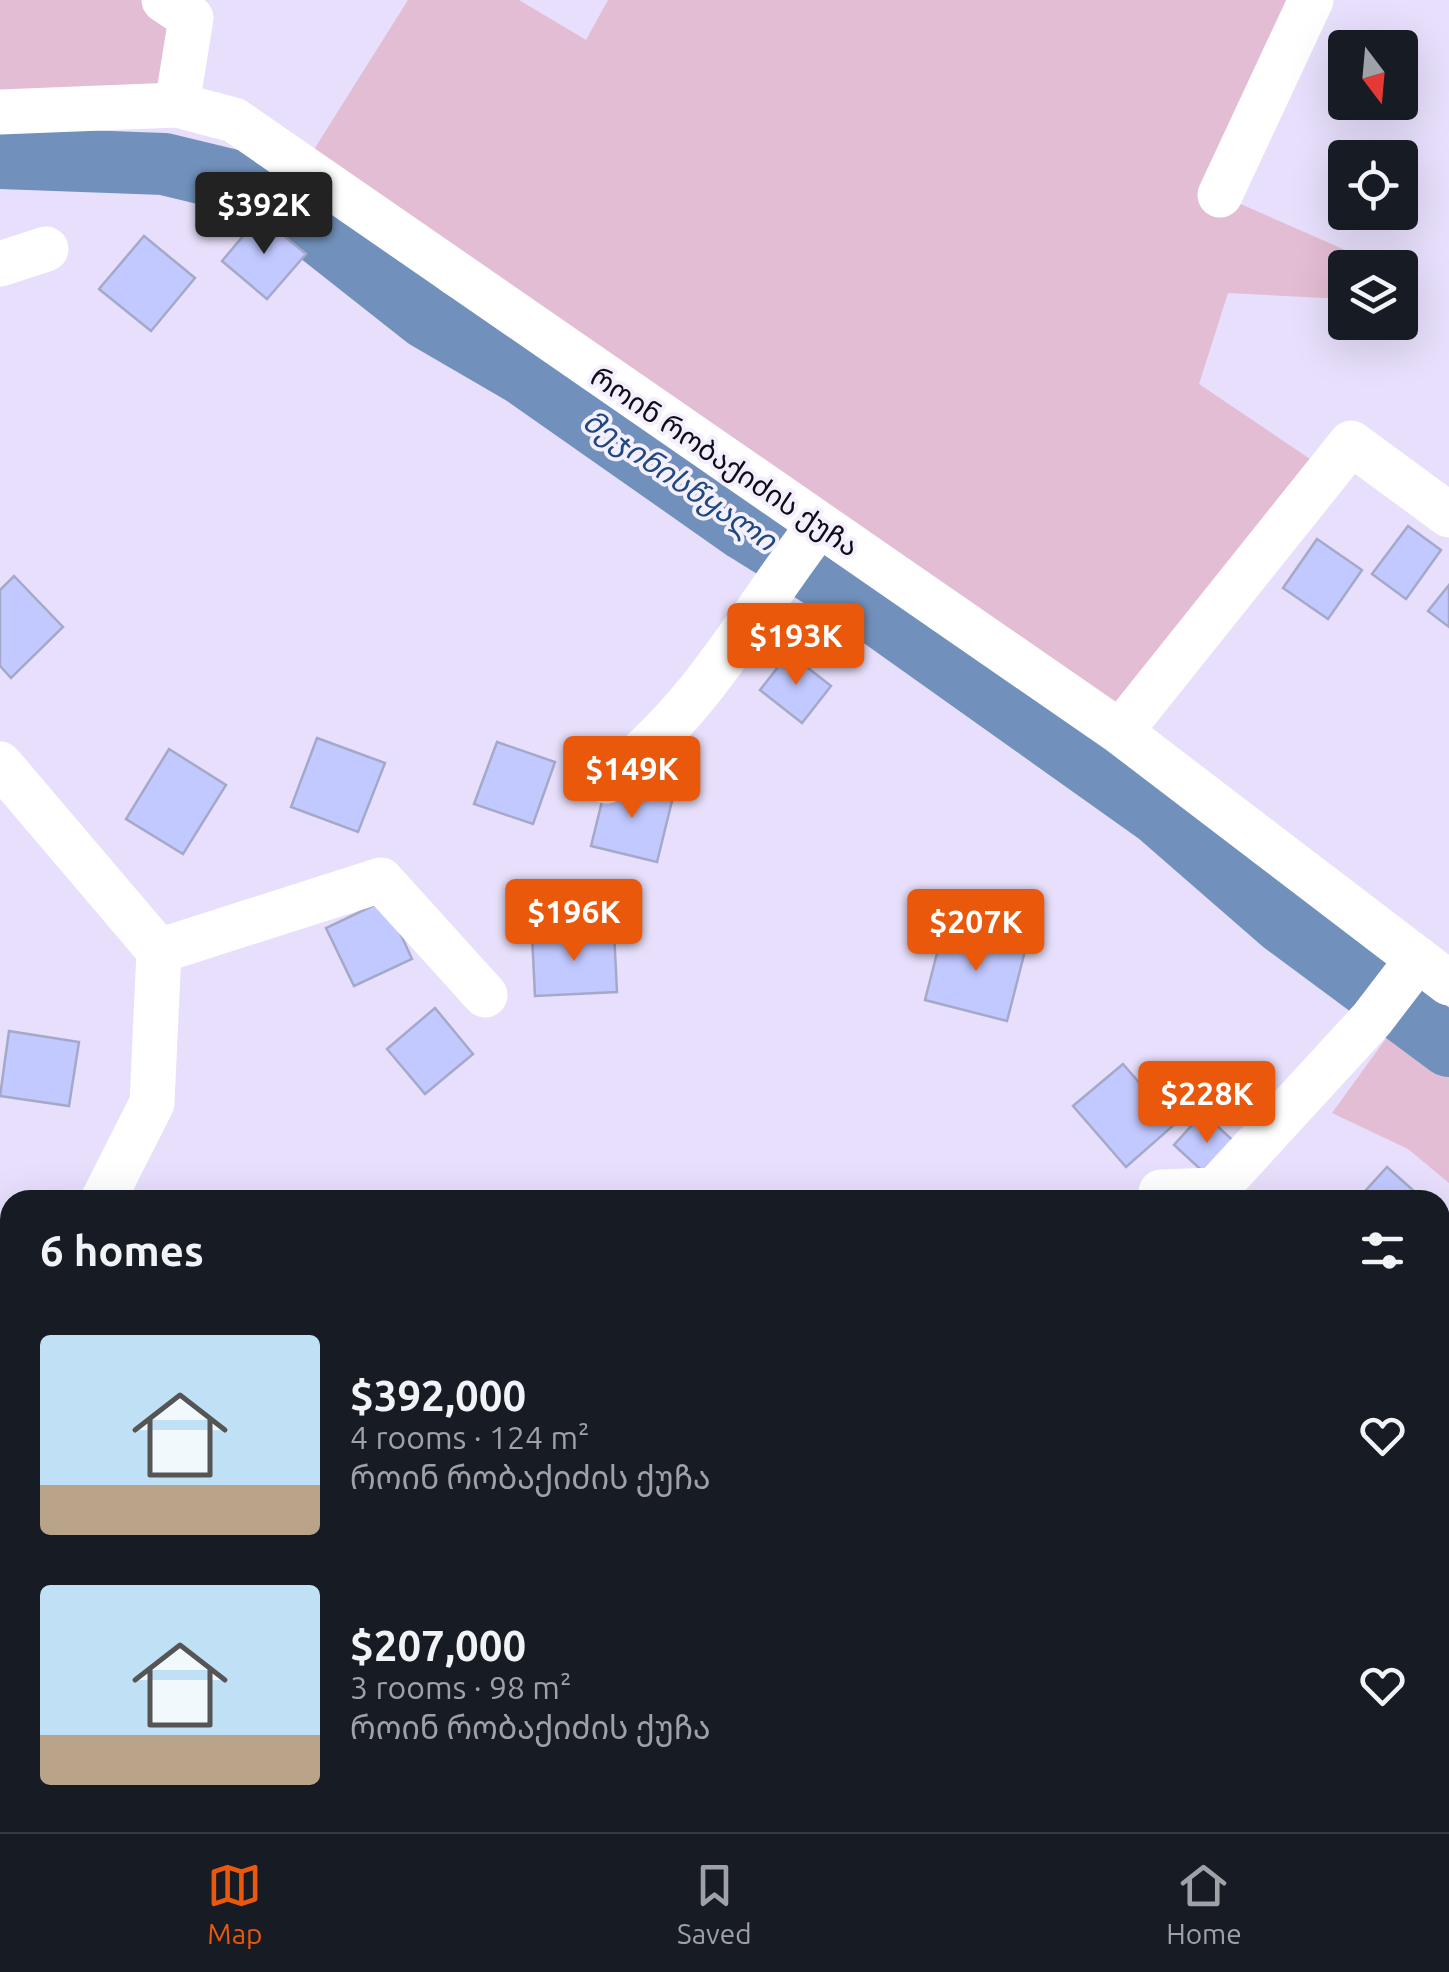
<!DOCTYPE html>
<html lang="en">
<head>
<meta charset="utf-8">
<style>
  body { margin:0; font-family:Ubuntu,"Noto Sans Georgian",sans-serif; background:#242831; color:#f1f3f6; height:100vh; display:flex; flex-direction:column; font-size:38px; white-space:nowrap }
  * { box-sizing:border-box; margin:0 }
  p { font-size:32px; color:#9ea1a6 }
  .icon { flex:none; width:55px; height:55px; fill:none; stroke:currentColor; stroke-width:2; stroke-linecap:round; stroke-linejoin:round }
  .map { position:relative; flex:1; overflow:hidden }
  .sheet { position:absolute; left:0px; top:1190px; width:1450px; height:642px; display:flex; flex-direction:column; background:#171b24; border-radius:30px 30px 0 0; box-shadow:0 10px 40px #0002 }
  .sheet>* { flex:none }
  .needle { width:65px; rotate:164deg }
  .controls { position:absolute; left:1328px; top:30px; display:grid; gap:20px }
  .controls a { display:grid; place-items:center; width:90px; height:90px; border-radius:10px; background:#171b24; box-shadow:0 10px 40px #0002; font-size:50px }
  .price { position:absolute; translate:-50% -85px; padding:0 22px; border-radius:10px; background:#ea580c; color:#fff; font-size:32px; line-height:65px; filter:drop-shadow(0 2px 5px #0008) }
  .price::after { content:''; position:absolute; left:50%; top:60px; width:30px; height:22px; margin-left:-15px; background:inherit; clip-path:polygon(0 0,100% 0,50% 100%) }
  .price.selected { background:#222; color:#fff }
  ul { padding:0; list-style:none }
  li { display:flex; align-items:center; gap:30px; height:250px; padding:0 40px }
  li span { display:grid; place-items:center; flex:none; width:280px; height:200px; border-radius:10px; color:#555 }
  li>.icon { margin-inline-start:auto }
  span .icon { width:120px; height:120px; fill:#fffc; stroke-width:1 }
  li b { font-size:42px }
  h2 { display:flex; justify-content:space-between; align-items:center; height:120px; padding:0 40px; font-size:42px }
  .tabs { display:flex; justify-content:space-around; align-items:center; height:140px; border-top:2px solid #363941; background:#171b24; font-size:28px; color:#9ea1a6 }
  .tabs a { display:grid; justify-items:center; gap:5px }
  .tabs .selected { color:#ea580c }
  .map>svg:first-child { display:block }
  .green { fill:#e3bdd3 }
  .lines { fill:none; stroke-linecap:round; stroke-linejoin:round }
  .river { stroke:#7191bc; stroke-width:62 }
  .building { fill:#c2c9ff; stroke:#a4a9ca; stroke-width:2.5 }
  .minor { stroke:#fff; stroke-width:45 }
  .labels { text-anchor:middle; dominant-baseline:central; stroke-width:8; stroke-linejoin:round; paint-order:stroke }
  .street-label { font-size:28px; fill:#0f0b17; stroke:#f3effd }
  .water-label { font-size:30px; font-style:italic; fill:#1f4880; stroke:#f3effd }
</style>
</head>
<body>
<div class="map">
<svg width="1449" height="1832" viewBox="0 0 1449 1832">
  <rect width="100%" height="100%" fill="#e7dffb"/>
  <!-- green -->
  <path class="green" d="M0 0H164L177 105 0 112Z
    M408 0H519L586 40 608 0H1311L1220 195 1384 267 1345 268V299L1228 293 1199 384 1328 471 1120 732 303 167Z
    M1398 1022 1449 1058V1183L1408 1149 1332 1113Z
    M823 1822H1151L1174 1832H821Z"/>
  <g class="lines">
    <!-- river -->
    <path class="river" d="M0 158 164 164 260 187 426 318 524 375 745 530 851 596 1159 815 1283 923 1449 1046"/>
  </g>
  <!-- building -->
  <path class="building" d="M260 216 306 254 267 299 222 261Z
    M144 236 195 278 151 331 99 289Z
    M1408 526 1441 550 1406 599 1372 574Z
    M1317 539 1362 570 1328 619 1283 588Z
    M14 576 63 627 11 678 0 666V590Z
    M1449 585V627L1428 611Z
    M789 653 831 686 802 723 760 690Z
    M317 738 385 763 358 832 291 807Z
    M497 742 555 762 533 824 474 804Z
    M169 749 226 785 183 854 126 819Z
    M607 781 673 797 657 862 591 846Z
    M385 900 412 959 354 986 326 928Z
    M944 926 1026 947 1007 1021 925 1000Z
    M614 931 617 992 535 996 532 935Z
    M435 1008 473 1054 425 1094 387 1049Z
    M9 1031 79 1042 69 1106 0 1096Z
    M1123 1064 1175 1124 1126 1167 1073 1106Z
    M1203 1113 1239 1146 1210 1178 1174 1145Z
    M1387 1167 1424 1200H1357Z
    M0 1228 10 1232V1274L0 1299Z
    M1449 1240V1318L1440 1311V1253Z
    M0 1630 10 1635V1665L0 1689Z"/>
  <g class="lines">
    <!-- minor -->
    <path class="minor" d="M164 0 191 18 177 105
      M0 112 177 105 234 120 1120 732 1449 983
      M1220 195 1311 0
      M0 264 46 249
      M1120 732 1351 443 1449 515
      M0 764 159 951 152 1103 103 1200
      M606 781C698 716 751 613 819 525
      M159 951 381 880 485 995
      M1215 1190 1372 1019 1418 959
      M1161 1192 1215 1190 1225 1200
      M1440 1379 1449 1385
      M0 1403 10 1383
      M0 1733 10 1739
      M1440 1764 1449 1752
      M107 1822 114 1832
      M1281 1822 1283 1832
      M1415 1822 1416 1832"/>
  </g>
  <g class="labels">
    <!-- street labels -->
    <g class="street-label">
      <text transform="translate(725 461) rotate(34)">როინ რობაქიძის ქუჩა</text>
    </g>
    <!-- water labels -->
    <g class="water-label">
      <text transform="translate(680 480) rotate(34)">მეჯინისწყალი</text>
    </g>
  </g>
</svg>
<div class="controls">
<a><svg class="needle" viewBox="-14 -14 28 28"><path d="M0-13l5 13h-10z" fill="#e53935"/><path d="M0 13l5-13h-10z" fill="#9ea1a6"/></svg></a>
<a><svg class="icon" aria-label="locate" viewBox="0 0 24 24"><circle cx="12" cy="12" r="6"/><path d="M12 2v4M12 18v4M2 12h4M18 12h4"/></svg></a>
<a><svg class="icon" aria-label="layers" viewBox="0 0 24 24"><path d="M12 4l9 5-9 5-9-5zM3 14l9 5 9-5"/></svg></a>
</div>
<b class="price selected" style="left:264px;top:257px">$392K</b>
<b class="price" style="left:796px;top:688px">$193K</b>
<b class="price" style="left:632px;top:821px">$149K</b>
<b class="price" style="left:574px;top:964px">$196K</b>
<b class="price" style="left:976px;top:974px">$207K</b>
<b class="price" style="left:1207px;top:1146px">$228K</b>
<section class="sheet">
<h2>6 homes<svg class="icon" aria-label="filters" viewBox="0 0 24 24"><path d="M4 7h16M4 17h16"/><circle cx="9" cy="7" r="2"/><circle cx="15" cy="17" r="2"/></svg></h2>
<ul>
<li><span style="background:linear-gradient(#bfe0f5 75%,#b9a48a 0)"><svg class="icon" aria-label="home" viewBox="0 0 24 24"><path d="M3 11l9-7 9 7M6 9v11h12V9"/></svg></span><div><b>$392,000</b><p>4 rooms · 124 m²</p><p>როინ რობაქიძის ქუჩა</p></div><svg class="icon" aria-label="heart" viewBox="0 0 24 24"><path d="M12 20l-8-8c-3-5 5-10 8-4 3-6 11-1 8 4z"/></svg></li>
<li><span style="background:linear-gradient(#bfe0f5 75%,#b9a48a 0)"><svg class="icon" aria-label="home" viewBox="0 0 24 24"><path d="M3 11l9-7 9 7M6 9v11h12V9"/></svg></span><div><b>$207,000</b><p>3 rooms · 98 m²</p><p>როინ რობაქიძის ქუჩა</p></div><svg class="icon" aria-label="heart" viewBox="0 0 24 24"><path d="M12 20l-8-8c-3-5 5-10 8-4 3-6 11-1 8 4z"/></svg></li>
</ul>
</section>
</div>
<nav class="tabs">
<a class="selected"><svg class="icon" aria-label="map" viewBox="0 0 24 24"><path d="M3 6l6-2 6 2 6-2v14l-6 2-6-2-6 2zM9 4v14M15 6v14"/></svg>Map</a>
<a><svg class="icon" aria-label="saved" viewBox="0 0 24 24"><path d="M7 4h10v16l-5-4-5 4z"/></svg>Saved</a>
<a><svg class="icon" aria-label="home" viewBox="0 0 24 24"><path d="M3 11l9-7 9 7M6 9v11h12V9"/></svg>Home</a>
</nav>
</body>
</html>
